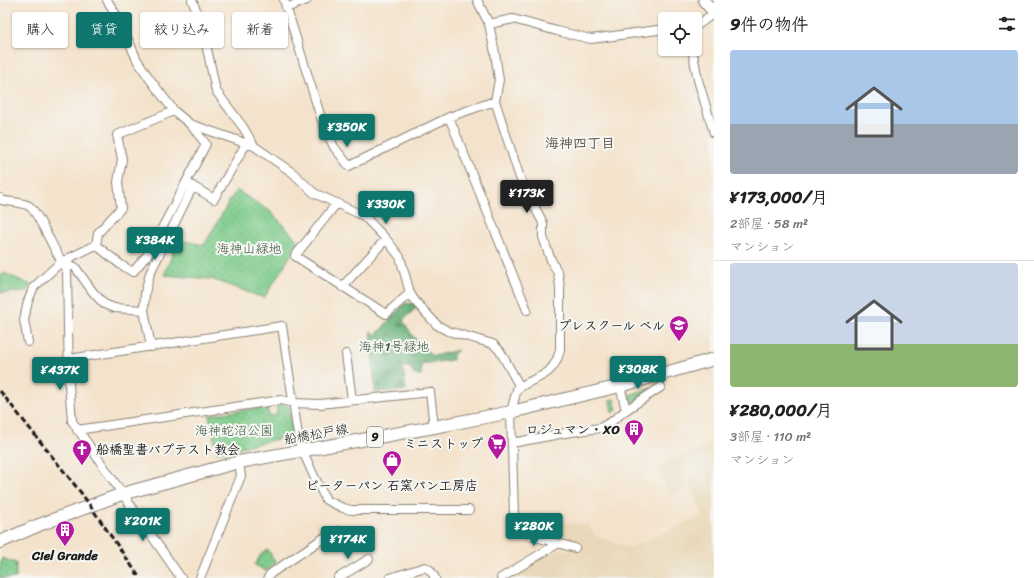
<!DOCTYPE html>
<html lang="ja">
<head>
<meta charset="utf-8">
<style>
  body { margin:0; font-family:Sriracha,"Klee One",sans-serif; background:#f6f6f6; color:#222; height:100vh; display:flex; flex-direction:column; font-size:15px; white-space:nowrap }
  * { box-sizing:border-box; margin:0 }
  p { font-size:13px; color:#767676 }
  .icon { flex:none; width:22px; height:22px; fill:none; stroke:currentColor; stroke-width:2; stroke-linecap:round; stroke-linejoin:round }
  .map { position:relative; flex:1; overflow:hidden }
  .details { display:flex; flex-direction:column; background:#fff; width:320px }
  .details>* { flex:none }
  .hud { position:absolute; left:12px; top:12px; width:380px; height:36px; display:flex; gap:8px }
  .fabs { position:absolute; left:658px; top:12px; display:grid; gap:8px }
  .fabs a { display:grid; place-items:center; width:44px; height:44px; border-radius:4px; background:#fff; box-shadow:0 1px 3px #0004; font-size:20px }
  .price { position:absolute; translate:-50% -34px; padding:0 9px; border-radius:4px; background:#0f766e; color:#fff; font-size:13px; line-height:26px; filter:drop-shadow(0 1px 2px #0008) }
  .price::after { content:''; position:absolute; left:50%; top:24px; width:12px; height:9px; margin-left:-6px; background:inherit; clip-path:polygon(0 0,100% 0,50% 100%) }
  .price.selected { background:#222; color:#fff }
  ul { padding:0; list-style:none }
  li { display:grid; align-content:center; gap:8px; height:212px; padding:0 16px }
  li+li { border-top:1px solid #e0e0e0 }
  li span { display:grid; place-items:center; height:124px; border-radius:4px; color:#555 }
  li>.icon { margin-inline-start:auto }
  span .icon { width:72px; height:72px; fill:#fffc; stroke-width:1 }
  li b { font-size:17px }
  h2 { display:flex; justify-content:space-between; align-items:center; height:48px; padding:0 16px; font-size:17px }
  .tag { padding:0 14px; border-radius:4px; background:#fff; box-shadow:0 1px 3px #0004; font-size:14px; line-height:36px }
  .tag.selected { background:#0f766e; color:#fff }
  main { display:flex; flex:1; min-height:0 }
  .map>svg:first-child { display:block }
  .built { fill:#e9d9ba }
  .grass { fill:url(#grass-tufts); stroke:#4c7453 }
  .forest { fill:url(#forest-firs); stroke:#416649 }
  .park { fill:url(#park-dots); stroke:#4c7453 }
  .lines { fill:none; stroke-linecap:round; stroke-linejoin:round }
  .street-casing { stroke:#888074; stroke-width:10 }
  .secondary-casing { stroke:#888074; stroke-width:13 }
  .primary-casing { stroke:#888074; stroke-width:14 }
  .street { stroke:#fff; stroke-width:8 }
  .secondary { stroke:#fff; stroke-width:11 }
  .primary { stroke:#fff; stroke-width:12 }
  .rail { stroke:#1c1c1c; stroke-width:3; stroke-dasharray:6 3; stroke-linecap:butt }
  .labels { text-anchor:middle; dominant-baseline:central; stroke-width:4; stroke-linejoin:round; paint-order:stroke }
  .shield { fill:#f6f6f2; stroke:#5d5d5c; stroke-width:1 }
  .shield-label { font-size:12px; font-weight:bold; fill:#1c1c1c }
  .park-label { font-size:13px; fill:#3e5942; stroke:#f6f6f2 }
  .poi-label { font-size:13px; font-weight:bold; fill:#1c1c1c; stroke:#f6f6f2; text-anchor:end }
  .street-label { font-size:13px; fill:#1c1c1c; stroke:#f6f6f2 }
  .neighbourhood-label { font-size:14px; font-weight:bold; fill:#605048; stroke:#f6f6f2 }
</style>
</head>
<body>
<main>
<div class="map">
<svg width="714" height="578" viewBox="0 0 714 578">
  <defs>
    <pattern id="grass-tufts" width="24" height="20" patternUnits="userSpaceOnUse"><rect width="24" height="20" fill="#7dcb8a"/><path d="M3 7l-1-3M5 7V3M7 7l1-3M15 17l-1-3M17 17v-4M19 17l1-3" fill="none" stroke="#6bae76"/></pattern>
    <pattern id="forest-firs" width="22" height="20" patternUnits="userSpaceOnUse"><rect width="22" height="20" fill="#66af76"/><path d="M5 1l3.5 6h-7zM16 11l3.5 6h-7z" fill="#538e60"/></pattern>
    <pattern id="park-dots" width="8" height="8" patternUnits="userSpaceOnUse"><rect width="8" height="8" fill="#7dcb8a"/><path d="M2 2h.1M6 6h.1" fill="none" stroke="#6bae76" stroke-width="1.8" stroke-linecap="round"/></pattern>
  </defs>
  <rect width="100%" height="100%" fill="#f6f6f2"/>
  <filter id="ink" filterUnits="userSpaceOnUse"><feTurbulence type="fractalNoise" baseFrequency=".025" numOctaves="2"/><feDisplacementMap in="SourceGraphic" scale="8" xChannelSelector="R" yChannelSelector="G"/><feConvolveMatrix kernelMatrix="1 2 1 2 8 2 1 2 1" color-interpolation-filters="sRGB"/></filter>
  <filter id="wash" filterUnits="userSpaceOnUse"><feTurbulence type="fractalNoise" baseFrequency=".012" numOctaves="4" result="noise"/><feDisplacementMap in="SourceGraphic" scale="16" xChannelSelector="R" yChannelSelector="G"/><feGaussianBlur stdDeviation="0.9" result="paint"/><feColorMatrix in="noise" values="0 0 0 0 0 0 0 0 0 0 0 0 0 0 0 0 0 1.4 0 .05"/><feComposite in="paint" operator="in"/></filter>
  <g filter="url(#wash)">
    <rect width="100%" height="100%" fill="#f4e3cc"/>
    <!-- built -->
    <path class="built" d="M714 443V578H506L550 553 563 549 574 550 576 540 526 528 523 524 544 525 566 523 587 524 595 535 629 548 703 515 690 487 670 495 656 467Z"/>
    <!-- grass -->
    <path class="grass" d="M652 388 632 403 629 395Z
      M614 399 617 410 612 413 610 400Z"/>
    <!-- forest -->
    <path class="forest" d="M405 303 413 304 417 307 403 320 412 335 433 356 458 350 453 355V360L421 364V375H414L411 368 403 366 406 390 375 392 371 331 376 335Z"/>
    <!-- park -->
    <path class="park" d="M236 190 270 211 299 242 264 298 211 279 164 275 178 240 204 245Z
      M4 273 31 285 27 292 1 293 0 277Z
      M284 404 289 407 293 436 217 452 209 415 267 407 269 416 277 415 276 406Z
      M268 550 276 563 266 571 255 565 261 554Z
      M2 558 16 563V578H0V565Z"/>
  </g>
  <g filter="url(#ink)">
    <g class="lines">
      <defs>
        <path id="street" d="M192 0 202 25 216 91 243 127 254 146
          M284 0 323 124 334 147 349 166 449 117 495 101
          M477 0 489 24 495 53 499 80 495 101 520 178 543 223V237L547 249 551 260 558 273 560 287V350C553 379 536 375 517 389L511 412 514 516 523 529 532 536 575 548
          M286 8 307 0
          M489 24 513 19 557 31 591 39 665 29
          M695 27 710 16 714 11
          M692 49 698 80 714 133
          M449 117 527 310
          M190 124 254 146 293 173 314 193 364 216 386 239 400 257 410 293 415 301 437 325 448 331 493 344 500 351 520 387
          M189 184 214 199 246 144
          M0 198 1 200C8 202 23 202 29 206 38 211 57 258 67 270L69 384 72 421 181 578
          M337 203 295 256 386 314 410 293
          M96 245 121 265 133 272 149 253 206 144 190 124 174 111 149 78 137 60 120 21 107 0
          M61 262 75 267 93 292 104 304 114 308 144 310
          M342 287 386 239
          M28 342 24 320 28 301 34 287 61 262 96 245 98 233 121 208 118 182 122 159 117 135 174 111
          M151 347 144 310 145 293 150 273 193 186
          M346 354 352 400
          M69 359 282 326 299 442 312 472 326 500 343 508 351 510H469
          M626 410 661 387
          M77 430 281 400 293 403 320 404 430 392 434 427
          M512 443 565 433 600 428 611 422 626 410 620 386
          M200 578 241 476 239 462
          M268 578 270 574 328 535 338 531
          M338 578 369 559
          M390 578 425 567 430 570 435 578
          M501 578 557 544"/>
        <path id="secondary" d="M704 1 710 8 714 10"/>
        <path id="primary" d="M0 542 39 525 122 494 239 462 434 427 511 412 620 386 714 359"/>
      </defs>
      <!-- street casing -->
      <use href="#street" class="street-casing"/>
      <!-- secondary casing -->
      <use href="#secondary" class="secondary-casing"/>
      <!-- primary casing -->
      <use href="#primary" class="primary-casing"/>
      <!-- street -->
      <use href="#street" class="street"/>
      <!-- secondary -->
      <use href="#secondary" class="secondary"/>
      <!-- primary -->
      <use href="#primary" class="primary"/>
      <!-- rail -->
      <path class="rail" d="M0 391 82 494 140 578"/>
    </g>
  </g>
  <!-- icons -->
  <defs>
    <symbol id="school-pin" viewBox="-11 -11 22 30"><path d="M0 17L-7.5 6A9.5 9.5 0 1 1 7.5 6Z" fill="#b5179e" stroke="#f6f6f2"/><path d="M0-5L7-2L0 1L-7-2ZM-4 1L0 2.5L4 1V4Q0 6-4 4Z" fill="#fff"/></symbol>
    <symbol id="building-pin" viewBox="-11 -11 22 30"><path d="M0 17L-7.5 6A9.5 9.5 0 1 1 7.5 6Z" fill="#b5179e" stroke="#f6f6f2"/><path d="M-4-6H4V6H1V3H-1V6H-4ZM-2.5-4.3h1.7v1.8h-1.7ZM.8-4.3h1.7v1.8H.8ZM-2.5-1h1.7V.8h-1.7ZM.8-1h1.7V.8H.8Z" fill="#fff"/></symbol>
    <symbol id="supermarket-pin" viewBox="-11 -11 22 30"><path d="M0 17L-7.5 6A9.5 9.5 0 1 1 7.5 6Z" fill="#b5179e" stroke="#f6f6f2"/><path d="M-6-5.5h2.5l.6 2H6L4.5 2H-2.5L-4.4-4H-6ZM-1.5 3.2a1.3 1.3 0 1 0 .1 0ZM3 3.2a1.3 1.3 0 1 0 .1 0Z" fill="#fff"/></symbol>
    <symbol id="church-pin" viewBox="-11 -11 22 30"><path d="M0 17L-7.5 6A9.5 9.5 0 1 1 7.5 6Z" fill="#b5179e" stroke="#f6f6f2"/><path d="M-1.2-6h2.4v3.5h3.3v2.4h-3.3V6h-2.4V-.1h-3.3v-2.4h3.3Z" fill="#fff"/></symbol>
    <symbol id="shop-pin" viewBox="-11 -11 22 30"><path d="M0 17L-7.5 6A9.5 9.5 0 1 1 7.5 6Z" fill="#b5179e" stroke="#f6f6f2"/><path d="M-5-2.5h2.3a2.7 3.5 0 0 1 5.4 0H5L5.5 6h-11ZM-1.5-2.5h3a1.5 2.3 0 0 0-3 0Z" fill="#fff"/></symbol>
  </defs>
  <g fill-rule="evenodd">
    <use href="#school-pin" x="668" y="314" width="22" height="30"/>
    <use href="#building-pin" x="623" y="418" width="22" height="30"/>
    <use href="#supermarket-pin" x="486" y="432" width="22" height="30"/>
    <use href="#church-pin" x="71" y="438" width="22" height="30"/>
    <use href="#shop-pin" x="381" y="449" width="22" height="30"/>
    <use href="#building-pin" x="54" y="519" width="22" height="30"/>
  </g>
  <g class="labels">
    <!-- shield labels -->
    <rect class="shield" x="367" y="427" width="16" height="20" rx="3"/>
    <g class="shield-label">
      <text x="375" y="437">9</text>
    </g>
    <!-- park labels -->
    <g class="park-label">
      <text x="249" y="248">海神山緑地</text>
      <text x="394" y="346">海神1号緑地</text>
      <text x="234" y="430">海神蛇沼公園</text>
    </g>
    <!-- poi labels -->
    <g class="poi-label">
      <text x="665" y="325">プレスクール ベル</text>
      <text x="620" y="429">ロジュマン・XO</text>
      <text x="483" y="443">ミニストップ</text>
      <text x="96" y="449" text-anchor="start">船橋聖書バプテスト教会</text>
      <text x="392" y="485" text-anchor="middle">ピーターパン 石窯パン工房店</text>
      <text x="65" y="555" text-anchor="middle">Ciel Grande</text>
    </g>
    <!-- street labels -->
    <g class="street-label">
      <text transform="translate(316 434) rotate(-10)">船橋松戸線</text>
    </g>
    <!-- neighbourhood labels -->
    <g class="neighbourhood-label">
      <text x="580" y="143">海神四丁目</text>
    </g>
  </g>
</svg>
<div class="fabs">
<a><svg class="icon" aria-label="locate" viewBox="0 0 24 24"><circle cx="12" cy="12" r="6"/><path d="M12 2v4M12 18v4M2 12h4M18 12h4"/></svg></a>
</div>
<b class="price" style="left:347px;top:148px">¥350K</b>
<b class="price selected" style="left:527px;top:214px">¥173K</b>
<b class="price" style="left:386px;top:225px">¥330K</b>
<b class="price" style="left:155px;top:261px">¥384K</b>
<b class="price" style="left:638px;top:390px">¥308K</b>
<b class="price" style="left:60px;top:391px">¥437K</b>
<b class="price" style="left:143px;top:542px">¥201K</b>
<b class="price" style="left:534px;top:547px">¥280K</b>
<b class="price" style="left:348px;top:560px">¥174K</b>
<div class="hud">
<a class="tag">購入</a>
<a class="tag selected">賃貸</a>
<a class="tag">絞り込み</a>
<a class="tag">新着</a>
</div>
</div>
<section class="details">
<h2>9件の物件<svg class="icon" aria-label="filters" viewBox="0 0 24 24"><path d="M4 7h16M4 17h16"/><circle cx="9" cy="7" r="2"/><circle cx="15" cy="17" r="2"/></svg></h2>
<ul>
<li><span style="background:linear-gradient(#a9c7e8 60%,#9aa5b1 0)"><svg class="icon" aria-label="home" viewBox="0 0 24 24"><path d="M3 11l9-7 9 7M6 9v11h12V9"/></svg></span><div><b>¥173,000/月</b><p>2部屋 · 58 m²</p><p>マンション</p></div></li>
<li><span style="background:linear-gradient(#c9d6e8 65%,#8fb573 0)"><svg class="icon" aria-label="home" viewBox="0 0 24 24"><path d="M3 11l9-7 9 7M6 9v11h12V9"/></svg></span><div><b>¥280,000/月</b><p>3部屋 · 110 m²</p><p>マンション</p></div></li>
</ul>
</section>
</main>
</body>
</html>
